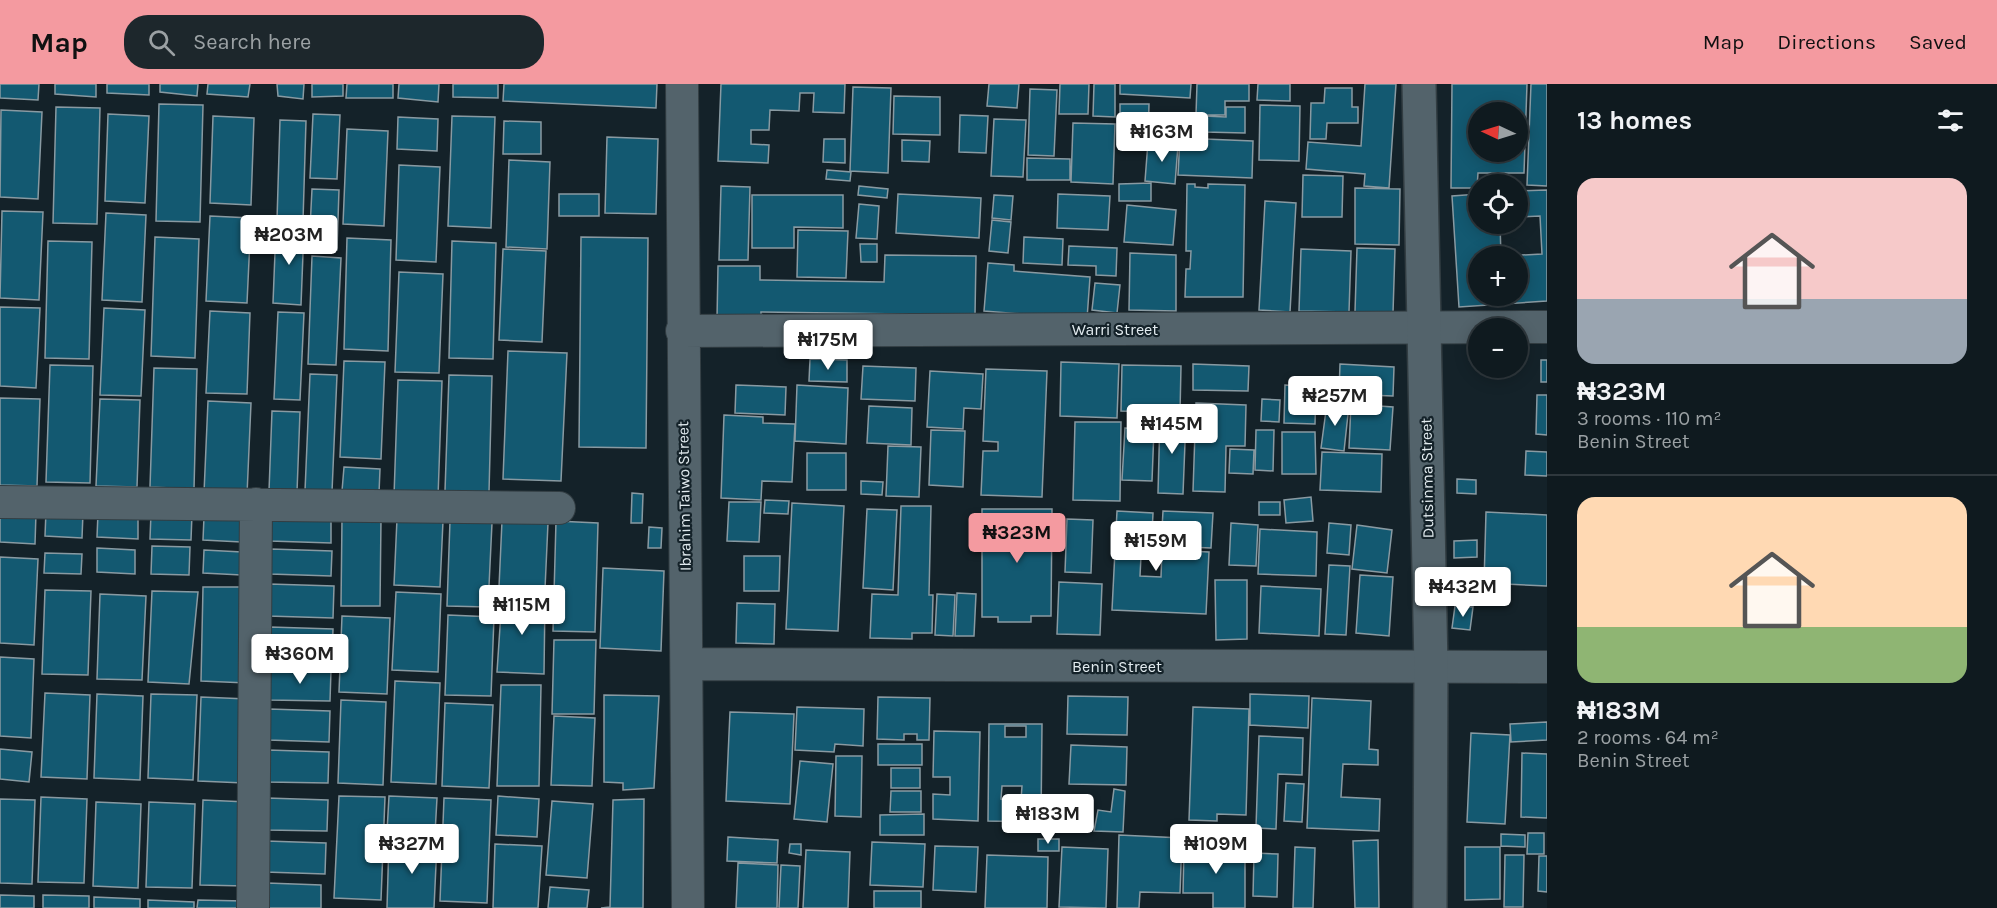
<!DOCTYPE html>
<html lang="en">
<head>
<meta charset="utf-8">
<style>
  body { margin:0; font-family:Karla,sans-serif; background:#1d272c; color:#f1f3f6; height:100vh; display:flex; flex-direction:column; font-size:22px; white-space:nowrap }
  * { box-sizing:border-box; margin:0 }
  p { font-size:20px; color:#9ba1a4 }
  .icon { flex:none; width:33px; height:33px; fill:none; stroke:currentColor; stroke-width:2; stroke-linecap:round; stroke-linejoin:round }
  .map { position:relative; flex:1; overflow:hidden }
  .details { display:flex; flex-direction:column; background:#0f1a1f; width:450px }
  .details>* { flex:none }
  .needle { width:39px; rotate:274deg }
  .controls { position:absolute; left:1468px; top:18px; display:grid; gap:12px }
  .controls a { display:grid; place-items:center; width:60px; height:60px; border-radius:50%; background:#0f1a1f; box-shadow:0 3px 15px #0003,0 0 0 2px #2f383d; font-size:30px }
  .price { position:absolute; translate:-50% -51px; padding:0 14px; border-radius:6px; background:#fff; color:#222; font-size:20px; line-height:39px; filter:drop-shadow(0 2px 3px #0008) }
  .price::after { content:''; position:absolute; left:50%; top:36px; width:18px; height:14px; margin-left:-9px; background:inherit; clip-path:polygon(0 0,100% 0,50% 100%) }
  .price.current { background:#f49aa0; color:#111 }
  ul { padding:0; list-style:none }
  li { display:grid; align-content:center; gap:12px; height:318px; padding:0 30px }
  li+li { border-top:2px solid #2f383d }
  li span { display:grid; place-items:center; height:186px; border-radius:18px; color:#555 }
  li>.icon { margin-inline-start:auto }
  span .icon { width:108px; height:108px; fill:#fffc; stroke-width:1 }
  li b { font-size:26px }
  h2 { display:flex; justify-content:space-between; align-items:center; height:72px; padding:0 30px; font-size:26px }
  header { display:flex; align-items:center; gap:36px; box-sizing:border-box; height:84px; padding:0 30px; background:#f49aa0; color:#111 }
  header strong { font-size:28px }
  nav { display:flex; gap:33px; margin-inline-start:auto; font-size:21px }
  .search { width:420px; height:54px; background:#1d272c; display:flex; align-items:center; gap:15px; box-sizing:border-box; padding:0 21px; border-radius:24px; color:#9ba1a4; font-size:22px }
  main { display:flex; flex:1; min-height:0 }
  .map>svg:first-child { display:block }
  .building { fill:#135971; stroke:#899aa2; stroke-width:1.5; fill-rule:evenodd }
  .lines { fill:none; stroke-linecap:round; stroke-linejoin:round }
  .minor-casing { stroke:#323d42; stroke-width:34 }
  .tertiary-casing { stroke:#323d42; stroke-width:36 }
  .minor { stroke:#53636b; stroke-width:32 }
  .tertiary { stroke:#53636b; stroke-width:33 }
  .labels { text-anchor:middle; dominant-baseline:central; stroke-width:4.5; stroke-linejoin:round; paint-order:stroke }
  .street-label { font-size:16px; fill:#e2ebef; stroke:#142229 }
</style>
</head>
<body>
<header>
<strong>Map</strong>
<div class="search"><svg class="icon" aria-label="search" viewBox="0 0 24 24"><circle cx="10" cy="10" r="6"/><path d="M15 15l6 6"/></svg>Search here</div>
<nav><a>Map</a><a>Directions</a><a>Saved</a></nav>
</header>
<main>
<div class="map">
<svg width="1547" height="824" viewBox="0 0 1547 824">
  <rect width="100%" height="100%" fill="#142229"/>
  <!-- building -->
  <path class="building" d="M0 0H39L38 16 0 14Z
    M55 0H96V13L55 10Z
    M107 0H149V11L107 9Z
    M160 0H198L197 12 160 8Z
    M208 0H250L248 13 207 10Z
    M277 0H304L303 15 278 12Z
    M312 0H343V12L312 13Z
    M347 0H393V14H346Z
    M399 0H439L438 18 398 14Z
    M453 0H498V14L453 13Z
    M504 0H657L656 24 503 17Z
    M721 0H845L844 29 813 28 814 9H800L799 27 770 26 769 46H751V60L769 61 768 79 718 77Z
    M989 0H1019L1017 24 987 22Z
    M1060 0H1089L1088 30H1059Z
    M1094 0H1115V33L1093 32Z
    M1120 0H1191L1190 14 1120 10Z
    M1197 0H1249V17H1225V31H1196Z
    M1258 0H1290V17L1257 16Z
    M1365 0H1396L1389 104 1364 102 1365 90 1306 85 1308 58 1361 62Z
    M1452 0H1527L1524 89H1478L1477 104H1451ZM1479 28H1518V68H1479Z
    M1531 0H1547V102L1527 101Z
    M853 3 891 4 888 89 850 87Z
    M1325 4H1352V23H1358V39H1327L1326 55H1310L1311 19H1324Z
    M1030 5 1057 6 1054 72 1028 71Z
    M894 12 940 13V51L893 50Z
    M159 20 203 21 200 138 156 137Z
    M1120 20H1149L1148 58H1120Z
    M1260 21 1300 22 1299 77 1259 76Z
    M56 23 100 24 97 140 53 139Z
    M1226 23H1245V49L1204 48V32L1226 33Z
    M1 26 42 28 38 115 0 113Z
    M108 30 149 32 145 119 105 117Z
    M313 30 340 31 337 95 310 94Z
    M960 31 988 32 986 69 959 68Z
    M213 32 254 34 251 121 210 119Z
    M452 32 495 33 491 144 448 142Z
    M398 33 438 35 437 67 397 65Z
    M994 35 1026 36 1023 93 991 92Z
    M280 36 306 37 303 137 277 136Z
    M504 37 541 38V70H503Z
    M1073 39 1115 40 1113 100 1071 98Z
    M347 45 388 47 384 142 343 140Z
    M607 53 658 55 656 130 605 129Z
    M1180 54 1253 57 1252 94 1178 91Z
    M824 55H845V79L823 78Z
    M902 56 930 57 929 78 902 77Z
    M1148 58 1178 61 1175 100 1145 97Z
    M1027 74 1070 75V96H1027Z
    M509 76 550 78 547 165 506 163Z
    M399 81 440 83 436 178 396 176Z
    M827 86 851 88 850 97 826 95Z
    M1303 91 1343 92 1342 133H1302Z
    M1151 99V117H1119V100Z
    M1187 100H1195V103L1208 104V100L1245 101 1243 213H1185L1186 185H1190L1191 167H1186Z
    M721 102 750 103 748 176H719Z
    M859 102 888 105 887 114 858 111Z
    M1355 104 1400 105 1399 161 1355 160Z
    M312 105 339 106 337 166 309 164Z
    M1547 106V217L1459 223 1452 112 1479 110V140H1500L1501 172 1542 170 1540 132 1518 133V107ZM1479 172H1518V212H1479Z
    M559 110H599V132H559Z
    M898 110 981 114 979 154 896 149Z
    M1058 110 1110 112 1108 146 1057 144Z
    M752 111H843V144L794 143V164H752Z
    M994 111 1013 112 1011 136 992 134Z
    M1265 117 1296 119 1290 228 1259 226Z
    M859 120 879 122 877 155 856 154Z
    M1127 121 1176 126 1173 161 1124 158Z
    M2 127 43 128 39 216 0 214Z
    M106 129 146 131 142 218 102 216Z
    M210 132 251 134 247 219 206 217Z
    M992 136 1011 138 1008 169 989 167Z
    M276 143 304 144 301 221 273 219Z
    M798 146 848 147 846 194 797 193Z
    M155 153 199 155 195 274 151 272Z
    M581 153 648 154 646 364 579 363Z
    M1024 153 1063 155 1062 181 1023 179Z
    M347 154 391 156 388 267 344 265Z
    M48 157 92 158 89 275 45 274Z
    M452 157 496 159 493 275 449 274Z
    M860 160H877V178H861Z
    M1069 162 1117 164 1116 192 1096 191V182L1068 181Z
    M1357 164 1395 165 1393 229 1355 228Z
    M503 165 546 167 542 258 499 256Z
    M1301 165 1351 167 1349 228 1299 227Z
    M1130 169 1176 171V227L1129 226Z
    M885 171 976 172 975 231 761 228V235H717L718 182H760V196L884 198Z
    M312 172 341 174 336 281 308 280Z
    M988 179 1014 181V187L1090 193 1087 235 984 227Z
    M399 188 443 190 439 289 395 288Z
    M1095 199 1120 201 1117 229 1092 226Z
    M0 223 40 224 36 304 0 302Z
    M104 224 145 226 141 312 100 311Z
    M210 227 250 229 247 310 206 309Z
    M278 228 304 229 300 316 274 315Z
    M508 267 567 269 561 397 503 395Z
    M810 275 847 276V298L809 297Z
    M1541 276H1547V298H1541Z
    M344 277 385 278 381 375 340 373Z
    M1061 278 1119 280 1117 334 1060 332Z
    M1193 280 1249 282 1248 307 1193 306Z
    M1340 280 1394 283 1393 312 1339 310Z
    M50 281 93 282 90 399 46 398Z
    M1122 281 1181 282 1180 329 1121 327Z
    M863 282 916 284 915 317 861 315Z
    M154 284 197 285 194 405 150 403Z
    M986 285 1047 287 1042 413 981 411 983 367H998V358L983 357Z
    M930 287 983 290 981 325 964 324 963 345 927 343Z
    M310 290 337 291 332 408 305 407Z
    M449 291 492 292 489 408 445 407Z
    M398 296 442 297 438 414 394 412Z
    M736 301 786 303 785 331 735 329Z
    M797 301 848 304 846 360 795 357Z
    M1285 301 1316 303 1315 340 1284 339Z
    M1537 311H1547V351L1536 350Z
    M0 314 40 315 37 402 0 401Z
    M100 315 140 316 137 403 96 402Z
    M1262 315 1280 316 1279 338 1261 337Z
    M208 317 251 319 247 411 204 409Z
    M1196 319 1246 321 1245 362H1226L1225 408 1193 407Z
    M1327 319 1349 321 1344 367 1321 364Z
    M1351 320 1393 323 1390 366 1349 364Z
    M869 322 912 324 911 361 867 359Z
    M272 327 300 328 297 408 269 407Z
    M724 331 763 333V339L795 340 792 398 762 397 761 416 721 414Z
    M1160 332 1186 333 1183 410 1158 409Z
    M1075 338H1121L1120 417 1073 416Z
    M1125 344 1154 345 1152 397 1122 396Z
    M931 346 965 347 963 403 929 401Z
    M1256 346H1274L1273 387 1255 386Z
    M1282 348H1315L1316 390H1282Z
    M888 362 921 363 919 413 886 412Z
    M1230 365 1254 366 1253 390 1229 389Z
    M1526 367 1547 368V392L1525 391Z
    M1322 368 1382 370 1381 408 1320 406Z
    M807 369H846V406H807Z
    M344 383 380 385 379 409 342 407Z
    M1457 395 1476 396V410L1457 409Z
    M861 397 883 398 882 411 861 410Z
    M632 409 643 410 642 439H631Z
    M1311 413 1313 437 1286 439 1284 416Z
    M765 416 789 417 788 430 764 429Z
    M729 418H761L759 458 727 457Z
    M1259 418H1280V431H1259Z
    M792 419 844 422 838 547 786 545Z
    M901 422H931L929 511H933L932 549H912V555L870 554 872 510 898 511Z
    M867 425 897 426 893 506 863 504Z
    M982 425H1052L1051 532H1031V538H998V533H982Z
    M0 427 36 429 35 460 0 458Z
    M46 427 83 429 82 454 45 452Z
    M1117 427 1153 429 1151 472H1141L1140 492 1161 493 1162 466 1209 468 1206 530 1112 526Z
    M1163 427 1213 429 1211 464 1161 462Z
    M1486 428 1547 431V502L1484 499Z
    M98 429 138 430V455L97 453Z
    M151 429 192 430 191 456 150 455Z
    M271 430 331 432V459L270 457Z
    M204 433 242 435 241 458 203 456Z
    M342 435H381L380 522H341Z
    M397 435 443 437 440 503 394 501Z
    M1067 435 1093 436 1091 489 1065 488Z
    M450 437 492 439 488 523 447 522Z
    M502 437 548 439 545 505 499 503Z
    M556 437 598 439 595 548 553 547Z
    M1231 439 1258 441 1256 482 1229 481Z
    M1329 439 1351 441 1349 471 1327 469Z
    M1357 441 1392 446 1387 489 1352 485Z
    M649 443 662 444 661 464H648Z
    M1260 445 1317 448 1316 492 1258 490Z
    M1477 456V473L1454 474V457Z
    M152 462 190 463 189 491 151 490Z
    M97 464 135 466V490L97 488Z
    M271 465 332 467 331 492 270 490Z
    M204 466 242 468 241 491 203 489Z
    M45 469 82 470 81 490 44 489Z
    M744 472H780L779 507H744Z
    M0 473 38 475 34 561 0 559Z
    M1329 481 1350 482 1346 551 1325 550Z
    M603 484 664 487 661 567 600 564Z
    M1360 491 1393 493 1389 552 1356 549Z
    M1215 496H1247V555L1216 556Z
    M1059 498 1102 500 1100 551 1057 550Z
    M269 500 334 502 333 534 268 532Z
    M1261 502 1321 505 1319 552 1259 549Z
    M203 503H246L247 599 201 597Z
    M45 506 91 507 88 591 42 590Z
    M152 507 198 508 189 600 148 598Z
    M396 508 441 510 438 588 392 586Z
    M957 509 976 510 974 552H955Z
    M100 510 146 512 142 596 97 595Z
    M937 510 955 511 953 552 935 551Z
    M502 513 545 514 544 590 497 588Z
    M737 519 775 520 774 560 736 559Z
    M1455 522 1473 523 1470 546 1452 544Z
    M448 531 494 533 491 612 445 611Z
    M342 532 390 534 387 610 339 608Z
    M270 543 333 545 332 576 269 574Z
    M554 556H596L594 630H552Z
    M0 573 34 575 31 654 0 652Z
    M270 584 331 586 330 617 268 616Z
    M395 597 440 599 436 700 391 698Z
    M501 601H541L539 702H497Z
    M45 609 90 611 87 695 41 693Z
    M97 610 143 612 140 696 94 694Z
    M151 610 197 611 193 696 148 694Z
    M1250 610 1309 612 1308 644 1250 641Z
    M604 611 659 612 654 704 623 706V699L604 698Z
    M1068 612 1128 613 1127 651 1067 650Z
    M201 613 247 615 244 699 198 697Z
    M878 613 930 614 929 656H917V650H904V656L877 655Z
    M1312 614 1371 617 1369 665 1378 666V681L1343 680 1341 713 1380 715 1379 747 1307 744Z
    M341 616 386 618 383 701 338 699Z
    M445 619 493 621 489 704 442 702Z
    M797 623 864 625 863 662 835 660 834 668 795 666Z
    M1193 623 1249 625 1246 731 1217 730V737L1189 736Z
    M269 625 330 627 329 658 268 656Z
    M730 628 794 630 790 720 726 717Z
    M554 632 595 634 592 702 551 701Z
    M1547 638V656L1511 658 1510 640Z
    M989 640H1042L1041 738 988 737ZM1005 642H1026V653H1005ZM1002 702H1022L1021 716 1001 715Z
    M934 647 980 648 978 737 933 735V710L950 711V693H933Z
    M1471 649 1510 651 1505 740 1467 738Z
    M1259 652 1303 654 1302 691 1278 690 1276 745 1256 744Z
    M878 660H922V681H878Z
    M1071 661 1127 663 1126 701 1069 700Z
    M0 665 32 668 29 698 0 695Z
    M268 666 329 668 328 699 267 698Z
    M1522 669 1547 670V734L1521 733Z
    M836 672H862L861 733 835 732Z
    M800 677 833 680 827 738 794 735Z
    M891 684H920V704H891Z
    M1286 699 1304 700 1302 738 1284 737Z
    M1114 705 1125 707 1123 748 1094 747 1098 726 1111 728Z
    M891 707H921V728H890Z
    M339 712 385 713 381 816 334 814Z
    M389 712 437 714 435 750 387 748Z
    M498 712 539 715 537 753 496 751Z
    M41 713 87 715 84 799 38 798Z
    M267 714 328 716 327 747 266 746Z
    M444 714 491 716 487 819 440 817Z
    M0 715 35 716 32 800 0 799Z
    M644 715 643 824H601L610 823 613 716Z
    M203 716 248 718 245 802 200 801Z
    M552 717 593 720 587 794 546 791Z
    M96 718 141 720 138 804 93 802Z
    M149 718 195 720 192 804 146 803Z
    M924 730V751H880V731Z
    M1528 749H1544V770H1527Z
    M1501 750 1525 751V763L1501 762Z
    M1119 751 1182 754 1180 809 1140 808 1139 824H1117Z
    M728 753 778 756 777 779 727 777Z
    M1038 755H1059V767H1038Z
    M1378 756 1379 824H1355L1353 757Z
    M266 757 326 759 325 790 265 788Z
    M389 757 437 759 434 824H387Z
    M872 758 925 760 923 803 870 801Z
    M495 760 542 762 538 824H493Z
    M790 760H801V771L789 769Z
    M935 762 978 763 976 808 933 806Z
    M1062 763 1108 765 1106 824 1059 823Z
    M1295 763 1315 764 1313 824H1293Z
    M1465 763H1500V815L1465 816Z
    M1184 764 1245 765V824H1213V809H1183Z
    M806 766 850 768 848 824H803Z
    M1254 769 1278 770 1277 813 1253 812Z
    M987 771 1048 773 1047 824H985Z
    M1505 771H1524L1523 823H1504Z
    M1539 772H1547V808L1538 807Z
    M738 779 778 781 777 824H736Z
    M781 781 800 782 798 824H779Z
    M267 799 321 801V824H266Z
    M550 803 589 806 587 824H548Z
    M874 807H921V824H874Z
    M0 811 34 812V824H0Z
    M43 811 89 812V824H43Z
    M94 813 140 815V824H94Z
    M148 816 194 818V824H148Z
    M198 816 243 817V824H197Z"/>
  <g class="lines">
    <defs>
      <path id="minor" d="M682 0 688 824
        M682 247 1547 243
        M0 418 559 424
        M687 580 1547 583
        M253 824 256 420"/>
      <path id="tertiary" d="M1419 0 1431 583 1430 824"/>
    </defs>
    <!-- minor casing -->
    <use href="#minor" class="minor-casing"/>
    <!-- tertiary casing -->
    <use href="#tertiary" class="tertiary-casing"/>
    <!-- minor -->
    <use href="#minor" class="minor"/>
    <!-- tertiary -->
    <use href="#tertiary" class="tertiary"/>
  </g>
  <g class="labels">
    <!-- street labels -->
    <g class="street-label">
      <text x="1115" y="245">Warri Street</text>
      <text transform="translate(1427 394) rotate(-91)">Dutsinma Street</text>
      <text transform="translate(684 412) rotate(-91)">Ibrahim Taiwo Street</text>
      <text x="1117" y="582">Benin Street</text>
    </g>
  </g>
</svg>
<div class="controls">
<a><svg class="needle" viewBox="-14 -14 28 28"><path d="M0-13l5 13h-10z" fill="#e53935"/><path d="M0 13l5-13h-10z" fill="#9ba1a4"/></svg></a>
<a><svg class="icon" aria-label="locate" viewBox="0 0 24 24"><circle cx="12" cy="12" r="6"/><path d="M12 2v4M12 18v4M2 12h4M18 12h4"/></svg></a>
<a>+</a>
<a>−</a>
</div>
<b class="price" style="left:1162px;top:79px">₦163M</b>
<b class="price" style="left:289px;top:182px">₦203M</b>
<b class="price" style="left:828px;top:287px">₦175M</b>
<b class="price" style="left:1335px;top:343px">₦257M</b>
<b class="price" style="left:1172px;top:371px">₦145M</b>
<b class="price current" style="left:1017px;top:480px">₦323M</b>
<b class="price" style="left:1156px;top:488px">₦159M</b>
<b class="price" style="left:1463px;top:534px">₦432M</b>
<b class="price" style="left:522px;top:552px">₦115M</b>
<b class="price" style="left:300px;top:601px">₦360M</b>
<b class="price" style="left:1048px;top:761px">₦183M</b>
<b class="price" style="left:412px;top:791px">₦327M</b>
<b class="price" style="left:1216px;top:791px">₦109M</b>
</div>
<section class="details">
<h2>13 homes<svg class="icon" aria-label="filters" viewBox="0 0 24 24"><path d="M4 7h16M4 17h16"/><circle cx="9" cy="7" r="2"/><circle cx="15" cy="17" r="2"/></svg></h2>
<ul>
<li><span style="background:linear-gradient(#f6c9c9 65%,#9aa5b1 0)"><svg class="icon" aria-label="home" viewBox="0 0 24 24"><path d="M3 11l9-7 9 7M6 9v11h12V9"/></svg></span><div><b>₦323M</b><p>3 rooms · 110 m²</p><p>Benin Street</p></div></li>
<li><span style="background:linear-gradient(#ffd9b3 70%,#8fb573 0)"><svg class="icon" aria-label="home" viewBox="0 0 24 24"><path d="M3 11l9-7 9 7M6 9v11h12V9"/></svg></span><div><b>₦183M</b><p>2 rooms · 64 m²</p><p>Benin Street</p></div></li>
</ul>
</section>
</main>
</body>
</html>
